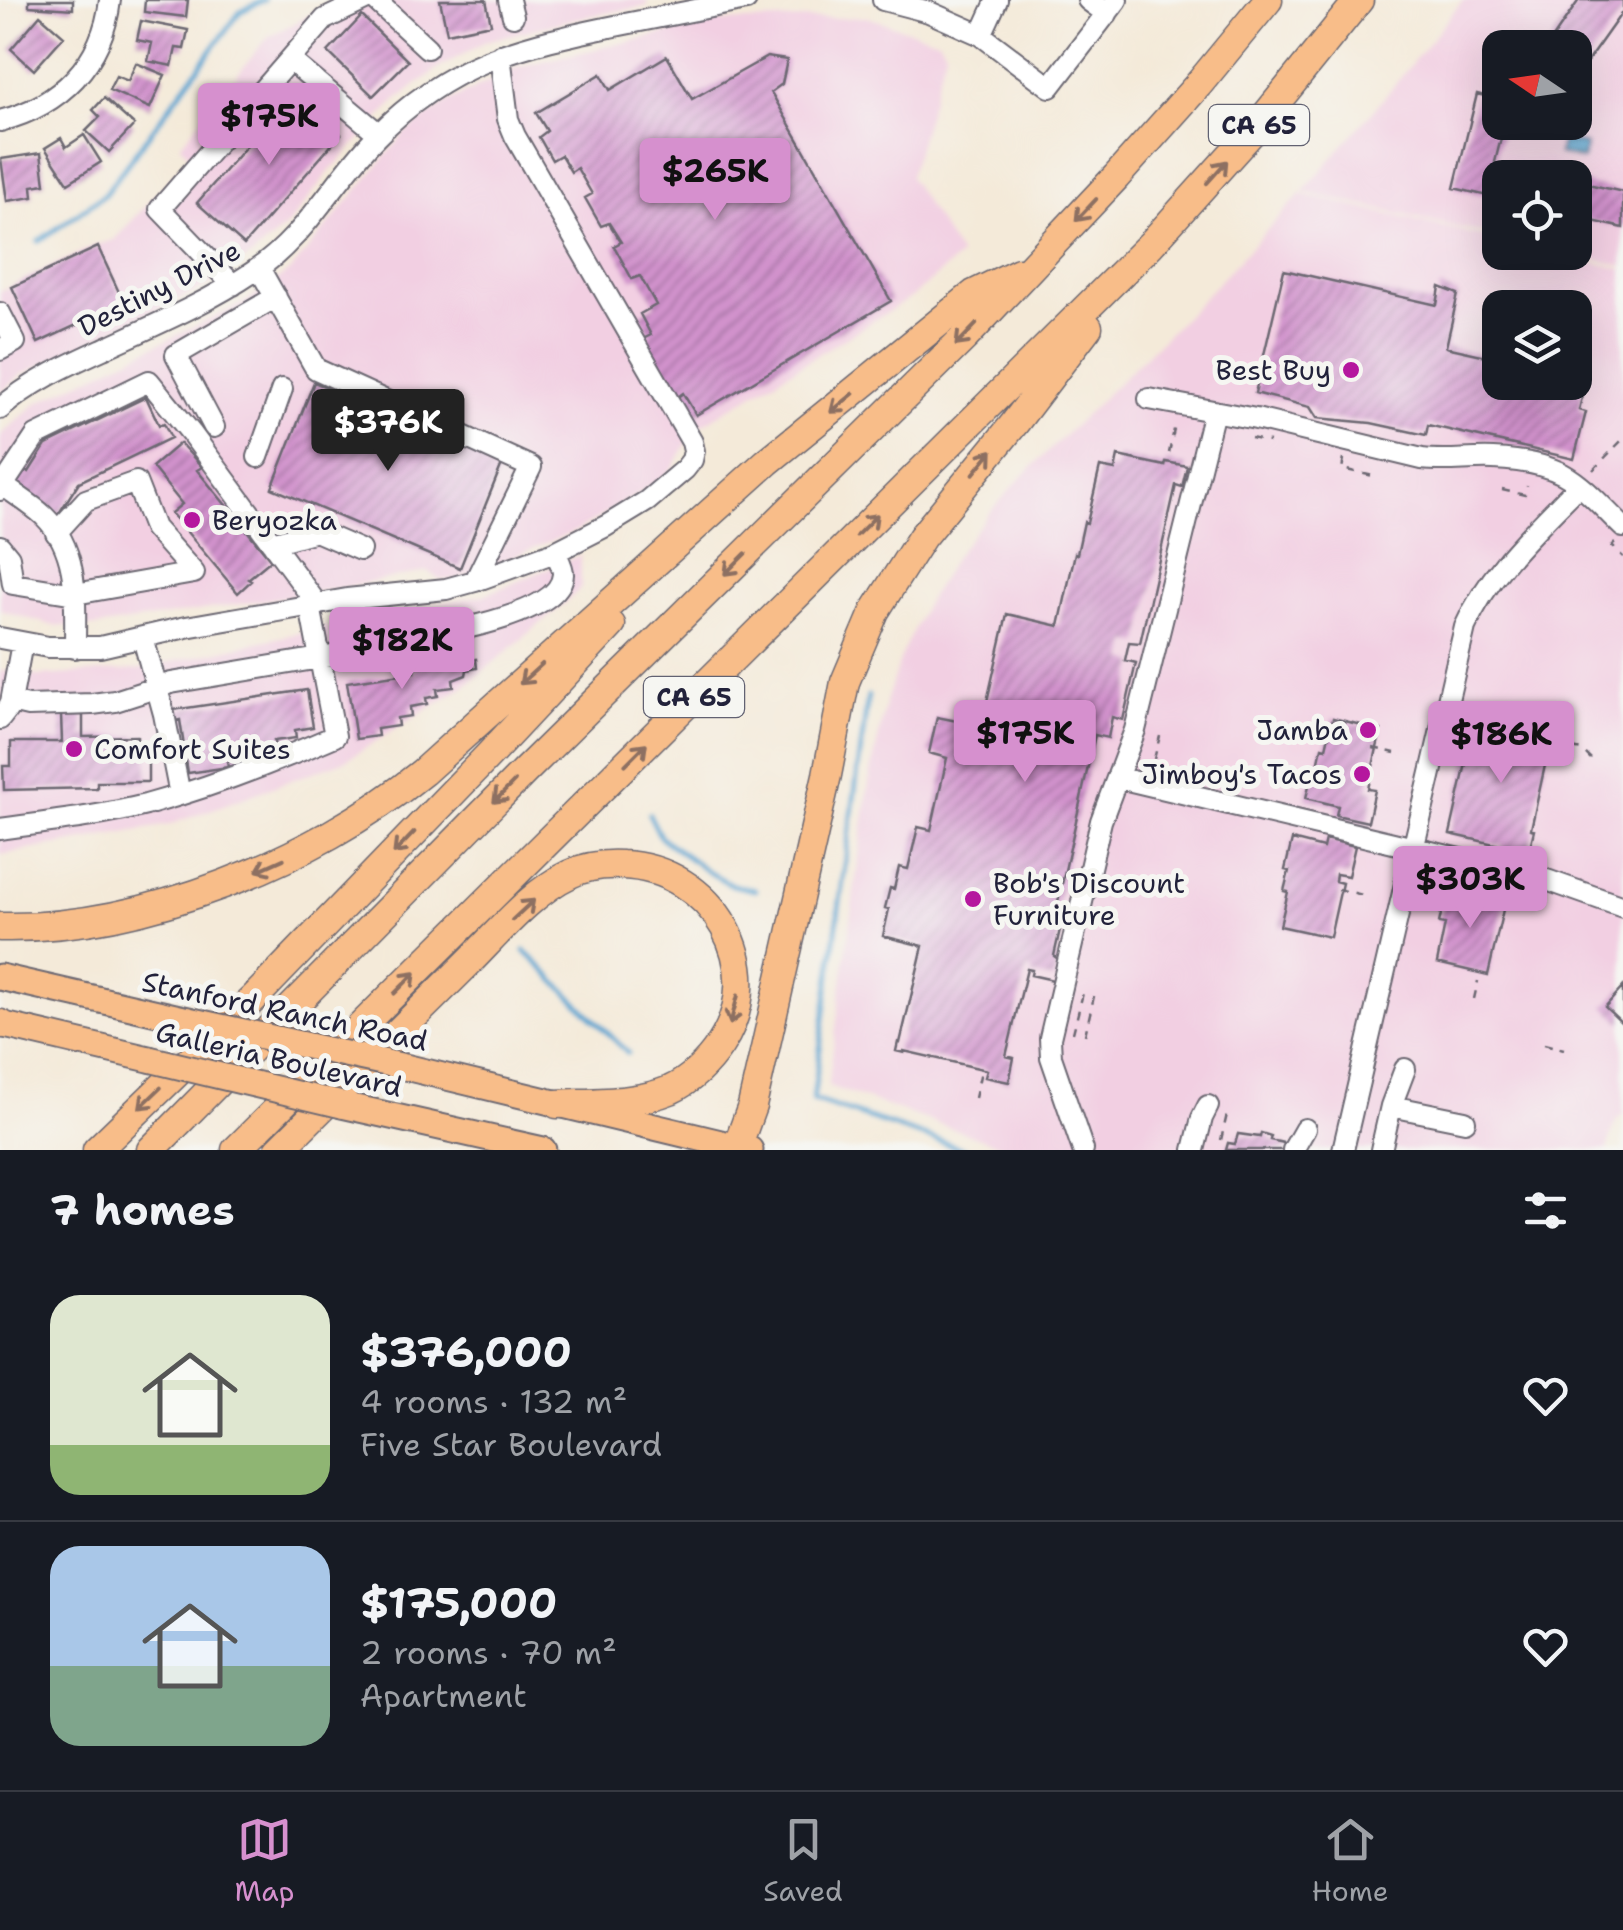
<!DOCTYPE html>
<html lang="en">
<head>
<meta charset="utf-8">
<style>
  body { margin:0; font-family:"Shantell Sans",sans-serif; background:#20242c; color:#f1f3f6; height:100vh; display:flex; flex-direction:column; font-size:38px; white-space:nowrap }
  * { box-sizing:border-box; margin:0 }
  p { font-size:32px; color:#9ea1a6 }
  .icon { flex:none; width:55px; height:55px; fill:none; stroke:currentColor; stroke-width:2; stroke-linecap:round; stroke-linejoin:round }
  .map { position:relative; height:1150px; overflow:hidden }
  .sheet { display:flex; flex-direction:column; background:#171b24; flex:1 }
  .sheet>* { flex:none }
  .needle { width:65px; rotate:283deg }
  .buttons { position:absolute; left:1482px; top:30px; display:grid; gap:20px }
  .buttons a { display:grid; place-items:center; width:110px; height:110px; border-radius:20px; background:#171b24; box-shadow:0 10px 40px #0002; font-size:50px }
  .price { position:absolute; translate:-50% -85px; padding:0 22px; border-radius:10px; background:#d690ce; color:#111; font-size:32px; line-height:65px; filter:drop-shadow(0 2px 5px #0008) }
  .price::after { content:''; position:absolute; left:50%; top:60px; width:30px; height:22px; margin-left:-15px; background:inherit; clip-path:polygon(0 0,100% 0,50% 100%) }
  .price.on { background:#222; color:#fff }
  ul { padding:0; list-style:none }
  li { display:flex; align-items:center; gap:30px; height:250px; padding:0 50px }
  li+li { border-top:2px solid #363941 }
  li span { display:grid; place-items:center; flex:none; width:280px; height:200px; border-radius:30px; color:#555 }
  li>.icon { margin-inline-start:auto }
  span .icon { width:120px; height:120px; fill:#fffc; stroke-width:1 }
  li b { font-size:42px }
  h2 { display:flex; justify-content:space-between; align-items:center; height:120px; padding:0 50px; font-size:42px }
  .dock { display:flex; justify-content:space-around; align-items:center; height:140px; border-top:2px solid #363941; background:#171b24; font-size:28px; color:#9ea1a6 }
  .dock a { display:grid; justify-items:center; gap:5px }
  .dock .on { color:#d690ce }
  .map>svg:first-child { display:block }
  .built { fill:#f2cfe2; fill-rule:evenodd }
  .water { fill:url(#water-rules); stroke:#3c6285; stroke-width:2.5 }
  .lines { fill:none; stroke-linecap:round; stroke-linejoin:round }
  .stream { stroke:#57a2cf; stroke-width:5 }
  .building { fill:url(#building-hatch) }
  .minor-casing { stroke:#6c6872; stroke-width:24 }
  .major-casing { stroke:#6c6872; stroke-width:29 }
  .highway-casing { stroke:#6c6872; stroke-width:31 }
  .path { stroke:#6c6872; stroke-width:2.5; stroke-dasharray:8 8; stroke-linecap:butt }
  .minor { stroke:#fff; stroke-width:20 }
  .major { stroke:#f8bd89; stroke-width:25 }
  .highway { stroke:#f8bd89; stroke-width:28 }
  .major-bridge-casing { stroke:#6c6872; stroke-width:29; stroke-linecap:butt }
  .major-bridge { stroke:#f8bd89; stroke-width:25 }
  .oneway { stroke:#8d7062 }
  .poi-dot { fill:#b5179e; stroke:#f6f6f2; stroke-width:4 }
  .labels { text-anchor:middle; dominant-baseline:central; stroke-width:10; stroke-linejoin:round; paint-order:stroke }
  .shield { fill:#f6f6f2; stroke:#626272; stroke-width:2.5 }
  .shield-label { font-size:25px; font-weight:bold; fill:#22223b }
  .street-label { font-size:28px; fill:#22223b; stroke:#f6f6f2 }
  .poi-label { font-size:28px; fill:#22223b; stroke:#f6f6f2; text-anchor:end }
</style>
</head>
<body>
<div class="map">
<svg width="1623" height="1150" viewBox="0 0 1623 1150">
  <defs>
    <pattern id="water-rules" width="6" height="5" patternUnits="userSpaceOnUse" patternTransform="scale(2.5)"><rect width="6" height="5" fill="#57a2cf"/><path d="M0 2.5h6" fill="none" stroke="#4884a9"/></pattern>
    <pattern id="building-hatch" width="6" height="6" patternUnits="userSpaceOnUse" patternTransform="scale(2.5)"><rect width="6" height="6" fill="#d192cc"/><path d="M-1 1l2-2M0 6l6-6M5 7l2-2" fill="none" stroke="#a977a7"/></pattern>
  </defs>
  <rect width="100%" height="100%" fill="#f6f6f2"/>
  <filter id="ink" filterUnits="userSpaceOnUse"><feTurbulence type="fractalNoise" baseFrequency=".01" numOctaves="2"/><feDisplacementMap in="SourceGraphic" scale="20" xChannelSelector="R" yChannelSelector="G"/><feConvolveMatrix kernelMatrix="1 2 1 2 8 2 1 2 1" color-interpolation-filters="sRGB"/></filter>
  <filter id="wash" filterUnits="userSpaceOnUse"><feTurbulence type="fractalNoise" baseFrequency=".0048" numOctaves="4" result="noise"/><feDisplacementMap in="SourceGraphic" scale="40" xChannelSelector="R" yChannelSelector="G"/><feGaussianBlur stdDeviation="2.25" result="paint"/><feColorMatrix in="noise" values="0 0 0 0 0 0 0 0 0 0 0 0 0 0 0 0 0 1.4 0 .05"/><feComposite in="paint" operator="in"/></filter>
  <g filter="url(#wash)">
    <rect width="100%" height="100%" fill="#f4ead9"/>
    <!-- built -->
    <path class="built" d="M338 0H646L648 6 578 18 486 41 436 70 395 102 330 171 288 225 253 255 205 287 21 375 0 393V291L96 245 114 240 191 157 180 145 268 37Z
      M1463 0H1623V266L1566 253 1575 252V178H1500V237L1303 192 1383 99ZM1500 48H1575V122H1500Z
      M867 17 939 40 946 51 909 177 960 256 912 297 695 429 674 466 662 479 579 530 455 580H440L427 571 353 586 97 627 54 626 0 610V437L2 434 37 403 245 302 290 271 405 133 443 105 517 67 716 22Z
      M1301 194 1500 240V252L1552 253 1623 269V1114L1616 1121 1607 1150H1015L828 1086 869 782 886 701 902 654 925 605 954 558 988 514 1019 480 1190 312ZM1500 308H1575V382H1500Z
      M581 555V588L563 605 465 686 346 760 169 825 0 855V671L38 676 136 670 394 611 484 595Z"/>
    <!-- water -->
    <path class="water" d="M1562 139 1586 145 1582 160 1558 154Z"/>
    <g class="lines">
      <!-- stream -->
      <path class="stream" d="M39 241 104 195 240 12 264 0
        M868 696 813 1100 966 1150
        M649 814 661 838 707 871 732 885 755 890
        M525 951 628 1053"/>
    </g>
    <g id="blocks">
      <!-- building -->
      <path class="building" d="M29 0H73V9L29 6Z
        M145 0H188L186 17 144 12Z
        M440 0H486L491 24 447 33Z
        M1579 0H1623V11L1584 66 1575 60V48H1557L1550 42Z
        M40 15 64 36 34 70 11 49Z
        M362 16 408 61 373 96 328 52Z
        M141 21 188 30 184 49 176 48 172 66 148 61 152 43 137 40Z
        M667 56 692 99 767 57 787 60 782 84 771 92 891 301 696 415 683 393 675 399 641 340 651 335 640 314 656 305 640 276 632 279 614 246 621 242 609 223 601 226 585 198 592 194 577 168 571 172 561 155 552 160 539 137 547 131 536 113 601 74 610 90Z
        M136 63 165 75 150 108 109 90 116 76 128 81Z
        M293 92 341 134 244 245 197 203Z
        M1477 94 1500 100V122H1514L1512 132 1503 130 1495 162 1554 178H1500V199L1454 188Z
        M104 98 134 125 109 152 86 131 100 117 93 110Z
        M84 135 101 162 68 183 45 148 61 138 66 147Z
        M41 153 45 184 32 186 33 197 7 201 1 159Z
        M1575 181 1623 192V228L1575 217Z
        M98 247 124 303 38 343 12 287Z
        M1284 270 1437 305 1440 287 1458 294 1446 347 1500 359V382H1551L1550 386 1583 393 1579 410 1586 412 1574 459 1428 425 1426 435 1371 423 1317 418 1310 407 1255 393Z
        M314 382 504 459 460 568 272 488Z
        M146 397 159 425 164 423 171 438 79 482 58 515 12 485 23 468 29 472 46 445Z
        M180 443 202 467 197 470 271 560 248 579 251 581 238 593 171 513 182 504 152 467Z
        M1118 456 1165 466 1166 462 1187 466 1182 487 1176 485 1140 643 1129 642 1125 660 1136 663 1123 720 1112 717 1108 738 1095 735 1056 911 1064 912 1054 956 1058 959 1053 980 1031 975 1032 970 1027 969 1006 1056 1014 1058 1009 1082 985 1077 987 1070 904 1051V1053L896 1051 898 1042 900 1043 923 946 883 936 889 909 885 908 890 888 894 889 899 867 908 869 918 827 931 830 947 758 929 753 937 717 957 721 961 705 985 710 1007 614 1059 626 1075 553 1077 554 1084 522 1087 523 1100 467 1115 470Z
        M461 651 462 661 476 659 477 668 467 670 466 675 453 680 454 687 437 689 438 696 426 698 427 704 410 707 411 716 397 718 398 726 377 729 378 736 356 739 347 682 415 672 413 658Z
        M307 690 313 727 295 730 296 738 274 741 275 749 255 752 256 758 227 762 228 767 188 773 180 720 175 721 173 710Z
        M61 715H83V737L137 736V755H148V782H97V788L4 790 3 766H11V742H62Z
        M1473 715 1497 720 1496 725 1551 738 1531 829 1534 830 1528 856 1502 851 1503 846 1450 834 1472 737 1468 736Z
        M1333 718 1381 730 1368 789 1375 790 1368 822 1336 815 1338 806 1306 798 1313 769 1317 770 1322 747 1326 748Z
        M1325 839 1355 846 1348 876 1336 874 1335 881 1342 883 1330 937 1280 926 1288 892 1284 891 1289 871 1285 870 1292 840 1323 848Z
        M1452 890 1468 894 1469 891 1501 898V900L1505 901 1488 975 1437 963 1445 924 1439 923 1444 901 1449 902Z
        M1623 987V1024L1605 1007Z
        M1261 1133 1271 1136 1270 1140 1284 1143 1288 1150H1226L1228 1143 1235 1144 1238 1134 1260 1137Z"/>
    </g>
  </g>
  <g filter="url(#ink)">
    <use href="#blocks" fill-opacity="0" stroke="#6c6872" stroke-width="2.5"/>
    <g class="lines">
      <defs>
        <path id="minor" d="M375 0 427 48
          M509 0 513 16
          M883 0 929 12 981 35 1050 87 1117 0
          M1088 0 1107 14
          M981 35 997 0
          M290 60 379 134
          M0 121C60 106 103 63 110 0
          M259 268 316 369 531 467 475 581
          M233 285 160 209 325 19 365 0
          M0 313 15 342 0 350
          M1149 399 1256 419 1422 459C1446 462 1469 458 1493 459 1515 460 1544 464 1563 474 1585 486 1605 510 1623 527
          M0 409C30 382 68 365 105 348 155 325 207 303 253 272 306 237 333 181 376 137 448 62 521 45 620 25 662 17 704 8 746 0
          M214 427 176 355 276 297
          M258 457 282 389
          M0 483C14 494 31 504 44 516 80 551 75 602 75 648
          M0 490 36 436 149 381 191 433 317 604
          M272 543 316 531 360 550
          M0 546 9 557 13 584 75 594 194 573 154 528 136 482 86 500 56 533
          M0 638 48 647H100L186 627 347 599 446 589 475 581 555 552 606 526 647 501 685 469 692 460 694 451 692 442 515 136 508 119 500 55
          M143 638 164 714 180 795
          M11 702 28 706 92 704 115 701 171 683 392 646 405 640C437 634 561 616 563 574 563 566 558 559 555 552
          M0 719 7 710 11 702 22 643
          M1119 778 1541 878 1623 907
          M0 829C49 822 98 817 146 805 211 787 273 763 335 736L310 606
          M1391 1106 1465 1121
          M1083 1150 1051 1057 1050 1038 1101 821 1135 730 1214 411
          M1194 1150 1202 1118 1208 1106
          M1293 1150 1305 1129
          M1343 1150 1465 627C1490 570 1536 530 1579 485
          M1381 1150 1391 1106 1405 1069"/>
        <path id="major" d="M0 977 188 1020
          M0 1024 149 1059
          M405 1067 750 1150
          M342 1105 543 1150"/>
        <path id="highway" d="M0 927C142 930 314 861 423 772L767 462 974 294 1019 272
          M0 1024H1
          M97 1150 253 999 489 755 611 625
          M151 1150 525 771 966 336 1116 177 1198 85 1268 0
          M236 1150 1151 244 1259 124 1359 0
          M279 1150C342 1088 405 1025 468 963 497 934 533 891 570 874 586 866 604 864 622 865 712 868 772 967 720 1045 708 1063 690 1081 670 1090 636 1104 593 1102 557 1104
          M736 1150 752 1106 827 775 845 682 864 637 875 611 922 537 1014 424 1088 327"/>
      </defs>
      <!-- minor casing -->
      <use href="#minor" class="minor-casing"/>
      <!-- major casing -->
      <use href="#major" class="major-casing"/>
      <!-- highway casing -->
      <use href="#highway" class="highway-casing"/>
      <!-- path -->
      <path class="path" d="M1251 438 1269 442
        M1169 453 1175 425
        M1344 459 1342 469 1373 476
        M1593 470 1623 439
        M1502 490 1525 495 1527 486
        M1615 543 1612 546 1623 557
        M1556 745 1582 750 1591 759
        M1373 748 1395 753
        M1154 759 1160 736
        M1338 889 1363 895
        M1474 999 1478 981
        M1073 1033 1084 989
        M1085 1035 1095 992
        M1544 1044 1564 1049
        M975 1098 981 1071
        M1221 1140 1228 1110"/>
      <!-- minor -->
      <use href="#minor" class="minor"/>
      <!-- major -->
      <use href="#major" class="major"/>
      <!-- highway -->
      <use href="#highway" class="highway"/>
      <defs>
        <path id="major-bridge" d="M188 1020 405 1067
          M149 1059 342 1105"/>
      </defs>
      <!-- major-bridge casing -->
      <use href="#major-bridge" class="major-bridge-casing"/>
      <!-- major-bridge -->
      <use href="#major-bridge" class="major-bridge"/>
    </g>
    <!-- one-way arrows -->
    <defs><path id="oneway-shaft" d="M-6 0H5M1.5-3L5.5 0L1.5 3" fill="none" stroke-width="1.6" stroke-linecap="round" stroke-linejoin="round" transform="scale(2.5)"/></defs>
    <g class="oneway">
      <use href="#oneway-shaft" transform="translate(1217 172) rotate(-48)"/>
      <use href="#oneway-shaft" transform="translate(1086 210) rotate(133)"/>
      <use href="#oneway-shaft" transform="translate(966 335) rotate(134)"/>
      <use href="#oneway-shaft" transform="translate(842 403) rotate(141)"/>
      <use href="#oneway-shaft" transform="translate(983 462) rotate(-51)"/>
      <use href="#oneway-shaft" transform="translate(867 525) rotate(-45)"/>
      <use href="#oneway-shaft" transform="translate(735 564) rotate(135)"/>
      <use href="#oneway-shaft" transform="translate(531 674) rotate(138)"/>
      <use href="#oneway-shaft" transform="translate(636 754) rotate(-45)"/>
      <use href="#oneway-shaft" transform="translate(504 792) rotate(135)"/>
      <use href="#oneway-shaft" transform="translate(404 843) rotate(134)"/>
      <use href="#oneway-shaft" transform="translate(270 865) rotate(156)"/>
      <use href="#oneway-shaft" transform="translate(523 910) rotate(-43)"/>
      <use href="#oneway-shaft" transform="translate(405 983) rotate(-45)"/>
      <use href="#oneway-shaft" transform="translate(734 1010) rotate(105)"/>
      <use href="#oneway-shaft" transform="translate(150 1098) rotate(136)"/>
    </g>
  </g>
  <!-- markers -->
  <g class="poi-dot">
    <circle cx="1351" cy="370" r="10"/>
    <circle cx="192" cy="520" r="10"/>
    <circle cx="1368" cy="730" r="10"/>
    <circle cx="74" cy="749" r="10"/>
    <circle cx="1362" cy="774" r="10"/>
    <circle cx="973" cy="899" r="10"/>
  </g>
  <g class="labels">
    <!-- shield labels -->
    <g class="shield">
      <rect x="1209" y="105" width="100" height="40" rx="8"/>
      <rect x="644" y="677" width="100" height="40" rx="8"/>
    </g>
    <g class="shield-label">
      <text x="1259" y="125">CA 65</text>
      <text x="694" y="697">CA 65</text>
    </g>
    <!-- street labels -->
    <g class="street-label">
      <text transform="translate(159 288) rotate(-27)">Destiny Drive</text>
      <text transform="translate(285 1011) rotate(12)">Stanford Ranch Road</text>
      <text transform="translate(279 1059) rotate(13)">Galleria Boulevard</text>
    </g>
    <!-- poi labels -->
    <g class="poi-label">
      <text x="1331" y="370">Best Buy</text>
      <text x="212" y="520" text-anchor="start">Beryozka</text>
      <text x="1348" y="730">Jamba</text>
      <text x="94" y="749" text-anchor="start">Comfort Suites</text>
      <text x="1342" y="774">Jimboy's Tacos</text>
      <text x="993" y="883" text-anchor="start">Bob's Discount<tspan x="993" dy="32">Furniture</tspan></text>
    </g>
  </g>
</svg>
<div class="buttons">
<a><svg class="needle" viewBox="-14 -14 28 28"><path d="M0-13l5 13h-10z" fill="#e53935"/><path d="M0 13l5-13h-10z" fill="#9ea1a6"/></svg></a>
<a><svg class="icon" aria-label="locate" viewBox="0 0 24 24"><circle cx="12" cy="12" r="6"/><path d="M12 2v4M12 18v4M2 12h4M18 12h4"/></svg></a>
<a><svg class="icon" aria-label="layers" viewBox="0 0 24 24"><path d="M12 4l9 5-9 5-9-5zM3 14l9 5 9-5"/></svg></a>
</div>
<b class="price" style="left:269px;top:168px">$175K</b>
<b class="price" style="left:715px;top:223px">$265K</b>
<b class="price on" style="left:388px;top:474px">$376K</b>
<b class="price" style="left:402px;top:692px">$182K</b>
<b class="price" style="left:1025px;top:785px">$175K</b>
<b class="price" style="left:1501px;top:786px">$186K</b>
<b class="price" style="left:1470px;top:931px">$303K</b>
</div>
<section class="sheet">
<h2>7 homes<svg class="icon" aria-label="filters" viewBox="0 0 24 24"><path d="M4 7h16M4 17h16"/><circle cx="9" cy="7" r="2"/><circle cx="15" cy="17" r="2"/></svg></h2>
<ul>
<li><span style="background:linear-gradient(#dfe7d0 75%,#8fb573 0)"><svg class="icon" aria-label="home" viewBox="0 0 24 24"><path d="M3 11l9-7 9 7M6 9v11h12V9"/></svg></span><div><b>$376,000</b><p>4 rooms · 132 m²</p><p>Five Star Boulevard</p></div><svg class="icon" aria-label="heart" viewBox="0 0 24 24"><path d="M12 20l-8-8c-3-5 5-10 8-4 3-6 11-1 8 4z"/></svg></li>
<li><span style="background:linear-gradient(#a9c7e8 60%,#7fa58c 0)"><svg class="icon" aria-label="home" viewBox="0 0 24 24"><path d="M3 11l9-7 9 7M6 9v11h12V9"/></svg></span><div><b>$175,000</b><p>2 rooms · 70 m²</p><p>Apartment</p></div><svg class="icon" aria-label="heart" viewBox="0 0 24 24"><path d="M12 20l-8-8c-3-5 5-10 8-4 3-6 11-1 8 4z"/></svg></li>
</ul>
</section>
<nav class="dock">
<a class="on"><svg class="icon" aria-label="map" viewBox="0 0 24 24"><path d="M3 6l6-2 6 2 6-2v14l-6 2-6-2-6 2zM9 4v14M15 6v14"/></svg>Map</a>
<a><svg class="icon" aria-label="saved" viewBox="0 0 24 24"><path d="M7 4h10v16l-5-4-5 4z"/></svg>Saved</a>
<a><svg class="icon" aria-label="home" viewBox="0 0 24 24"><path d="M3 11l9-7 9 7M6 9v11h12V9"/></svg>Home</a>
</nav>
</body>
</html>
